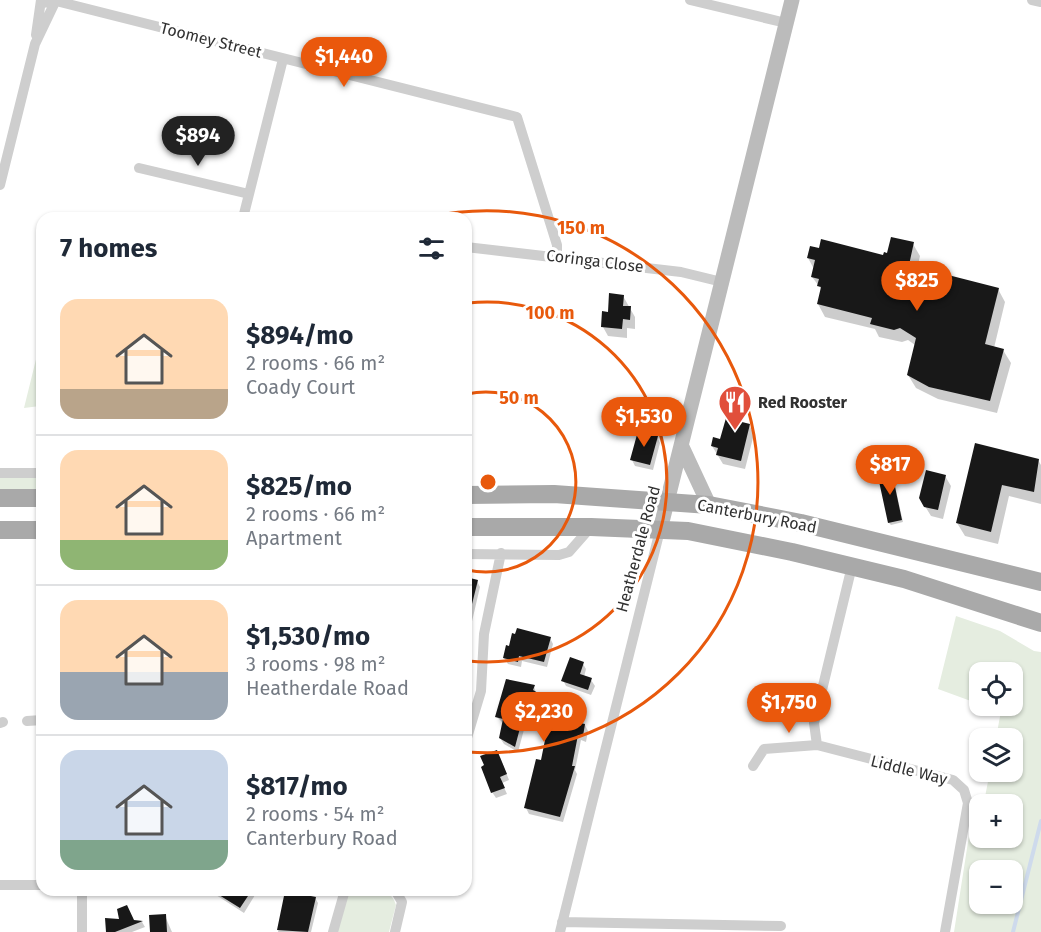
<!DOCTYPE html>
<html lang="en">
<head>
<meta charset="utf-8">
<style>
  body { margin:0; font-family:"Fira Sans",sans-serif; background:#f6f6f7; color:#1f2937; height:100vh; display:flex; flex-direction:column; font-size:22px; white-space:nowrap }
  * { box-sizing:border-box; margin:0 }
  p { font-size:20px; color:#747a83 }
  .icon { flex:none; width:33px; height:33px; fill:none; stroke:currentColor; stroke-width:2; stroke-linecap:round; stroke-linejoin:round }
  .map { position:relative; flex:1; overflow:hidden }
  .side { position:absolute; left:36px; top:212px; width:436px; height:684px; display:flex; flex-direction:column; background:#fff; border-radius:18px; box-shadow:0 2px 4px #0004 }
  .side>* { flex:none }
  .tools { position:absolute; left:969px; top:662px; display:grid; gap:12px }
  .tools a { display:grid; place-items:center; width:54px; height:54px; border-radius:12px; background:#fff; box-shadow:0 2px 4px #0004; font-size:30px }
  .price { position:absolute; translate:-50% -51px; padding:0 14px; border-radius:21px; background:#ea580c; color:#fff; font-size:20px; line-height:39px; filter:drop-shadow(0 2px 3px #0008) }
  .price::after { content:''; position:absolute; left:50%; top:36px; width:18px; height:14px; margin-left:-9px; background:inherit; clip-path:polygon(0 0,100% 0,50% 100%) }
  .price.on { background:#222; color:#fff }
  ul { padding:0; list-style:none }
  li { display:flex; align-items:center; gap:18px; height:150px; padding:0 24px }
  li+li { border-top:2px solid #e0e1e3 }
  li span { display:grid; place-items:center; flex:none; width:168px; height:120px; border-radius:18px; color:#555 }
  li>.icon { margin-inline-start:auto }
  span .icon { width:72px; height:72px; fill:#fffc; stroke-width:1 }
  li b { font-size:26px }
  h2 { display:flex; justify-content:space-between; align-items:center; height:72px; padding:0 24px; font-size:26px }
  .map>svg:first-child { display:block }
  .green { fill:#e5ede0; fill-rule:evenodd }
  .shadow { fill:#0003 }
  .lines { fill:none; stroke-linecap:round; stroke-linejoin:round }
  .stream { stroke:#cedaec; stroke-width:4 }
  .building { fill:#181818 }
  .minor { stroke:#cecece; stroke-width:10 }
  .secondary { stroke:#bbb; stroke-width:15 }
  .primary { stroke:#a9a9a9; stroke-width:18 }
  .ring { fill:none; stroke:#e8590c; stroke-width:3 }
  .labels { text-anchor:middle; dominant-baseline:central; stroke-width:6; stroke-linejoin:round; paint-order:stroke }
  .street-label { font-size:16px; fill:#313131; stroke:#fff }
  .poi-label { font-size:16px; font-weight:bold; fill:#313131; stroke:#fff; text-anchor:start }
  .centre { fill:#e8590c; stroke:#fff; stroke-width:3 }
  .ring-label { font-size:18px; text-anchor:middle; font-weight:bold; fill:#e8590c; stroke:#fff; stroke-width:6; stroke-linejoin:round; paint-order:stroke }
</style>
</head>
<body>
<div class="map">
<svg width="1041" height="932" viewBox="0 0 1041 932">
  <rect width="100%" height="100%" fill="#fff"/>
  <!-- green -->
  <path class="green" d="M42 335V401L40 406 24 408Z
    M0 478H42V489L0 490Z
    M956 616 1000 631 1034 651 1041 652V932H954L975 797H985L990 771H1012V738H996L1001 711 984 705H1012V672H980L979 704 938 689ZM980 804H1012V837H980ZM980 870H1012V903H980Z
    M354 890C371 890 390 885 396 905L389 932H337L347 897Z"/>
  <!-- shadow -->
  <path class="shadow" d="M913 244 920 256 917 269 998 289 1005 302 994 348 1003 350 1011 363 997 413 938 399 916 388 908 375 915 345 908 340 902 342 879 337 875 329 825 317 818 304 822 290 812 277 814 269 808 258 884 257Z
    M623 296 635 317V329L627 328V338L608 336 603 327 609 313Z
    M738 418 741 423 749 425 754 434 745 469 723 464 712 446 721 441Z
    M657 437 660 443 653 470 635 466 632 460Z
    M976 445 1038 460 1041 465V504L1009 496 998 544 965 536 957 523Z
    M892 472 903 522 891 525 889 523Z
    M945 476 951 486 943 519 931 516 920 498Z
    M466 579 477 581 480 587 470 630 466 629Z
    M550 638 553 644 547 667 522 661 521 667 508 664 504 658 510 648Z
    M583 664 586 669 584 677 591 680 595 686 591 695 566 686 563 680Z
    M534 686 536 694 579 705 582 711 579 724 585 725 588 731 586 742 581 740 575 770 577 774 563 822 529 814 526 808 542 762 551 720 545 714 529 711 518 752 504 744 500 738 504 724 497 717Z
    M500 757 509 780 502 783 507 794 496 798 492 792Z
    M212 890H252L255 895 244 913 216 895Z
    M287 890H310L308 897 315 898 318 903 311 932H278Z
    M165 916 172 932H151Z
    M121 921 142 922 145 927 132 932H107Z"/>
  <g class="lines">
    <!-- stream -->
    <path class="stream" d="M1013 932 1041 821"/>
  </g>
  <!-- building -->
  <path class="building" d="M891 237 914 242 909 265 999 288 985 344 1004 349 990 401 929 387 907 375 916 338 900 328 894 330 870 324 872 318 817 304 821 287 817 286 819 279 811 277 815 260 807 258 810 246 819 248 821 239 883 255 884 252 887 253Z
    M609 293 624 295 623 306H631L630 320 623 319 622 329 601 327 602 311 608 312Z
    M729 414 739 417 738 421 750 424 741 461 716 455 718 448 711 446 713 437 720 439 726 418H728Z
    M638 431 658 436 650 465 630 460Z
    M975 443 1039 459 1034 492 1002 485 991 532 956 523Z
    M891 468 902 520 888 523 877 472Z
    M926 470 946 475 938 510 924 507 919 498Z
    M466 577 478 580 470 612 466 611Z
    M517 628 551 637 544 662 519 656 518 662 503 658 506 645 509 646 512 633 515 634Z
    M570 657 584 662 580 674 592 678 588 690 561 681Z
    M506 679 535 685 533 690 538 693 580 703 576 722 585 724 583 736 578 735 572 766H575L560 817 524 808 536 759 541 760 550 715 543 713 544 709 526 705 515 747 499 738 503 719 495 717Z
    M497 750 507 774 500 777 505 788 491 793 481 767 484 765 480 756Z
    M211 890H252L240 908Z
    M285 891 316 897 308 932 277 930Z
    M127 905 134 920 143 921 115 932H106L105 918 119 919 117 909Z
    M166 914 167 932H150L149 915Z"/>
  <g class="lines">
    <!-- minor -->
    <path class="minor" d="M690 0 786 23
      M1032 0 1041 2
      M42 3 56 1 517 117 557 245V257
      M36 35 41 0
      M139 168 249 194
      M0 185 35 44 56 0
      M243 218 283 59
      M466 247 681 272 722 282
      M0 473H42
      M466 554 559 555 569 552 591 527
      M852 566 814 723 817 745 953 780 964 790 968 803 945 932
      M27 721 42 720
      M0 723 3 722
      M466 741 481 691 484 634 501 553
      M753 766 764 749 817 745
      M0 885H42
      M395 890 402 902 395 932
      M562 922 781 926
      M82 932V890
      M333 932 345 890
      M560 932 660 530"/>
    <!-- secondary -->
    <path class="secondary" d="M682 447 709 505
      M660 530 792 0"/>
    <!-- primary -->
    <path class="primary" d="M466 495 554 494 709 505 801 523 1041 582
      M0 498H42
      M466 527H591L688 531 792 552 904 579 1041 623
      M0 530H42"/>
  </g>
  <!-- distance rings -->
  <g class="ring">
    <path d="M467 394A90 90 0 1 1 467 570"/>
    <path d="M468 303A180 180 0 1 1 468 661"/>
    <path d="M429 217A271 271 0 1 1 467 752"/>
  </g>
  <!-- icons -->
  <defs>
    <symbol id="restaurant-pin" viewBox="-11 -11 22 30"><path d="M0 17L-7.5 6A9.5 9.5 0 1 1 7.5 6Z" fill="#e14f3b" stroke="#fff"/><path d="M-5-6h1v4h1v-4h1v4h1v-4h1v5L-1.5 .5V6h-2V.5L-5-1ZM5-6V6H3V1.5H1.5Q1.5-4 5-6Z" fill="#fff"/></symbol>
  </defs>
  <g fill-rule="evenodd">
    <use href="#restaurant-pin" x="716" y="383" width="38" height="52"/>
  </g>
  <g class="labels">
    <!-- street labels -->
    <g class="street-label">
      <text transform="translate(211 40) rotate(14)">Toomey Street</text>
      <text transform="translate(595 261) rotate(7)">Coringa Close</text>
      <text transform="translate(757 516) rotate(11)">Canterbury Road</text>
      <text transform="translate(638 549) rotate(-75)">Heatherdale Road</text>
      <text transform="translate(909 770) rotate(14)">Liddle Way</text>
    </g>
    <!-- poi labels -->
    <g class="poi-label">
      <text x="758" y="402">Red Rooster</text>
    </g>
  </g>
  <circle cx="488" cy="482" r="9" class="centre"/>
  <g class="ring-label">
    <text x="581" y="234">150 m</text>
    <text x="550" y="319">100 m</text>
    <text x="519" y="404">50 m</text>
  </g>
</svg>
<div class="tools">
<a><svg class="icon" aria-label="locate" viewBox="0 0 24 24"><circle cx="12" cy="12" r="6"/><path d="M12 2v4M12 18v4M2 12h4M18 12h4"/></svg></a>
<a><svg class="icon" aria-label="layers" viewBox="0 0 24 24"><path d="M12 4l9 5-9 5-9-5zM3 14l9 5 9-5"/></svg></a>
<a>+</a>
<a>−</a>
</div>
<b class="price" style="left:344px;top:88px">$1,440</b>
<b class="price on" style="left:198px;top:167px">$894</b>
<b class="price" style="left:917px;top:312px">$825</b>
<b class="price" style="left:644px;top:448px">$1,530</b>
<b class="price" style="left:890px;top:496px">$817</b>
<b class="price" style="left:789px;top:734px">$1,750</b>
<b class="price" style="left:544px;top:743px">$2,230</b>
<section class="side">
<h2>7 homes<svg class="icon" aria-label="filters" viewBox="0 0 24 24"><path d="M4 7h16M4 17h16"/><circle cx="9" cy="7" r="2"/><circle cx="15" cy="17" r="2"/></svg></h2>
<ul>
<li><span style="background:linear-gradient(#ffd9b3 75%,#b9a48a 0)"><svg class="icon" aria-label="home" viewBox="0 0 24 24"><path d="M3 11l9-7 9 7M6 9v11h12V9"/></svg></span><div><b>$894/mo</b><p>2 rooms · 66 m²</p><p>Coady Court</p></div></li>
<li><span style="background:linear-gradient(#ffd9b3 75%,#8fb573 0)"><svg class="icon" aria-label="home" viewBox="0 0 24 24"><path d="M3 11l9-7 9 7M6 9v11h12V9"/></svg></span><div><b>$825/mo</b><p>2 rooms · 66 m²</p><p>Apartment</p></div></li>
<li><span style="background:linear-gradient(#ffd9b3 60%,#9aa5b1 0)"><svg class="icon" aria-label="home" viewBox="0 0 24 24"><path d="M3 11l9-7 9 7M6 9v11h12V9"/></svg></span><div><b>$1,530/mo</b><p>3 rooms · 98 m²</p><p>Heatherdale Road</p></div></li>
<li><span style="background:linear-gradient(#c9d6e8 75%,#7fa58c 0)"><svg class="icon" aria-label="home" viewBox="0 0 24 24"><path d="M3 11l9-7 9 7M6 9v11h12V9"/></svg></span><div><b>$817/mo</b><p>2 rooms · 54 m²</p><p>Canterbury Road</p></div></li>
</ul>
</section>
</div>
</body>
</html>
